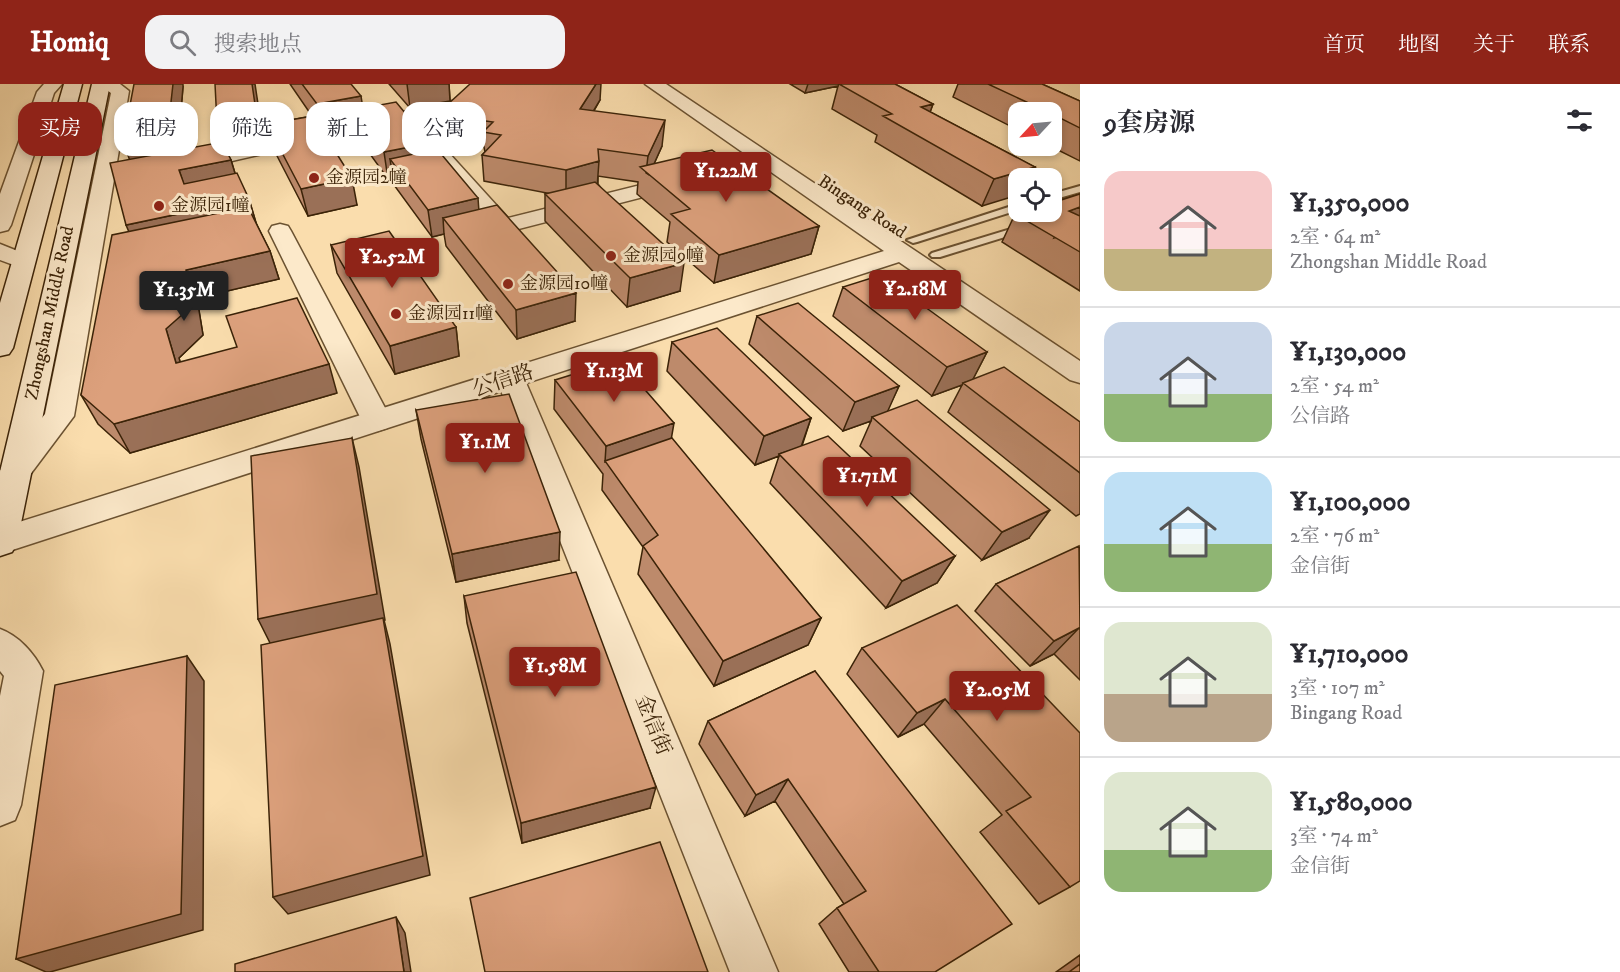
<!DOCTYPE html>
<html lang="zh">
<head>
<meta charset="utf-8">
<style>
  body { margin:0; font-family:"IM FELL DW Pica","Noto Serif SC",serif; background:#f2f2f3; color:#2b2b33; height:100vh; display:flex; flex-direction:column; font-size:22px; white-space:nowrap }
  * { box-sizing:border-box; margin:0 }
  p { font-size:20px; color:#7c7c81 }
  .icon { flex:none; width:33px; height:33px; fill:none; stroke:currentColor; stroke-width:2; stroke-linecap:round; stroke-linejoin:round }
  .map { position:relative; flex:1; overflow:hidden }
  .side { display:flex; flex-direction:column; background:#fff; width:540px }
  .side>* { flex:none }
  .guide { position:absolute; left:18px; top:18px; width:570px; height:54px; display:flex; gap:12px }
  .needle { width:39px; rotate:244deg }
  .fabs { position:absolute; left:1008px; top:18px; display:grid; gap:12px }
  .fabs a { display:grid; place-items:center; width:54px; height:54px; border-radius:12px; background:#fff; box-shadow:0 3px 9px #0003; font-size:30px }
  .price { position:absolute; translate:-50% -51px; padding:0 14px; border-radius:6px; background:#8f2418; color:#fff; font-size:20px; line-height:39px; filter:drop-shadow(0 2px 3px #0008) }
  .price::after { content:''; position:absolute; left:50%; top:36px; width:18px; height:14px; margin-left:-9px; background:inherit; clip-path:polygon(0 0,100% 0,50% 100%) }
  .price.current { background:#222; color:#fff }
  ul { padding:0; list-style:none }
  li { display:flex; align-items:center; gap:18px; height:150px; padding:0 24px }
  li+li { border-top:2px solid #e1e1e2 }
  li span { display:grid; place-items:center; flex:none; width:168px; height:120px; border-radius:18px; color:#555 }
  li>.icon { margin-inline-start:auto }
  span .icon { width:72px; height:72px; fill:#fffc; stroke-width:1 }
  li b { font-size:26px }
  h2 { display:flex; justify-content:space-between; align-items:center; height:72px; padding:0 24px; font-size:26px }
  .chip { padding:0 21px; border-radius:18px; background:#fff; box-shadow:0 3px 9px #0003; font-size:21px; line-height:54px }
  .chip.current { background:#8f2418; color:#fff }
  header { display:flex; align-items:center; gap:36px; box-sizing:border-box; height:84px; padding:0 30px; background:#8f2418; color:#fff }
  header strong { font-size:28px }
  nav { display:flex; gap:33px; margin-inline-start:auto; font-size:21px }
  .search { width:420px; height:54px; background:#f2f2f3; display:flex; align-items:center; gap:15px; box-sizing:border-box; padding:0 21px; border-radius:18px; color:#7c7c81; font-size:22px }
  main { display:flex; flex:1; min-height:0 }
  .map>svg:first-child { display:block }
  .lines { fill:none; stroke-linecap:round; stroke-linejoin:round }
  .service-casing { stroke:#6b5231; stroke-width:4 }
  .minor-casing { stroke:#6b5231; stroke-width:3 }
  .tertiary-casing { stroke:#6b5231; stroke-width:3 }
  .secondary-casing { stroke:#3b2308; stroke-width:3 }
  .service { fill:#fce9ca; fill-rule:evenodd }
  .minor { fill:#fce9ca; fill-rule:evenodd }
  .tertiary { fill:#fce9ca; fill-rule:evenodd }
  .secondary { fill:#fce9ca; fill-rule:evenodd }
  .wall { fill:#bd8a6b; stroke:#3b2308; stroke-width:1.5 }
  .shaded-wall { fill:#9a7057; stroke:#3b2308; stroke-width:1.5 }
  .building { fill:#dca07c; stroke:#3b2308; stroke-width:1.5 }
  .poi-dot { fill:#8f2418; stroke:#fce9ca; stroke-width:2 }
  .labels { text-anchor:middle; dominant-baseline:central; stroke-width:6; stroke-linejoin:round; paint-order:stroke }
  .far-poi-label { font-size:18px; fill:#3b2308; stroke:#fce9ca; text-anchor:start }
  .far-street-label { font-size:18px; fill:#3b2308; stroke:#fce9ca }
  .street-label { font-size:21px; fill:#3b2308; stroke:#fce9ca }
</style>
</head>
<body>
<header>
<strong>Homiq</strong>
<div class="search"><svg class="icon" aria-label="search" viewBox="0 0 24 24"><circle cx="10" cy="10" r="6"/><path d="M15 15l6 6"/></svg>搜索地点</div>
<nav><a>首页</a><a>地图</a><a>关于</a><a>联系</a></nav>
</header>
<main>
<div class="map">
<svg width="1080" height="888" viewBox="0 0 1080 888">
  <rect width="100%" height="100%" fill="#faddad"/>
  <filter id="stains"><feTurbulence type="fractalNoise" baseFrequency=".00333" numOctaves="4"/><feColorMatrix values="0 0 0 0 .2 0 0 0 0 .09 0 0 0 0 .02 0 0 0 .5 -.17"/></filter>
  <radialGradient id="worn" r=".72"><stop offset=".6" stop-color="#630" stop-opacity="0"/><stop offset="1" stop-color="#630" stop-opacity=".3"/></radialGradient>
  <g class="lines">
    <defs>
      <path id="service" d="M1080 102V108L1052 116V110Z
        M1018 120V126L917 158 913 159 907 156Z
        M1027 140 1031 141V145L940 173H932L930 171 932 169Z"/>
      <path id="minor" d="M44 0H62L54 9 11 141 8 146 0 148V110L37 8Z
        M98 0H120L129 7 74 332 26 396 15 399 4 396 0 387 45 330 111 9Z
        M529 0H562L559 4 553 5 418 35 508 134 765 70 772 72 775 76 772 80 503 149 495 147 401 38 184 88 177 86 174 82 177 78 184 76Z
        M280 140 288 142 291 147 392 337 387 344 377 347 367 344 362 337 269 147 272 142Z
        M0 160 30 172 34 177 30 182 22 184 0 176Z
        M510 285 520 288 524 294 778 888H730L496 294 500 288Z
        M0 545C19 552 34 569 43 587L21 721 15 736 0 742V612L4 592 0 587Z"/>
      <path id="tertiary" d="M645 0H666L1080 277V299L1070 296 899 178 0 470V444L884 167Z"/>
      <path id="secondary" d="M64 0H82L13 264 9 270 0 272V219Z
        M92 0H110L17 459 12 468 0 472V388Z"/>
    </defs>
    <!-- service casing -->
    <use href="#service" class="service-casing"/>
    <!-- minor casing -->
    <use href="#minor" class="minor-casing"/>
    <!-- tertiary casing -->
    <use href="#tertiary" class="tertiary-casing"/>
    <!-- secondary casing -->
    <use href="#secondary" class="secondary-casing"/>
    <!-- service -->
    <use href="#service" class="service"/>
    <!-- minor -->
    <use href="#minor" class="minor"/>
    <!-- tertiary -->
    <use href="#tertiary" class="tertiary"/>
    <!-- secondary -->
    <use href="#secondary" class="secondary"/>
  </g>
  <!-- wall -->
  <path class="wall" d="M290 0H351L363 24 430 59V67L479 126 575 237 517 255 446 162 444 150 432 153 394 101 393 94 388 95 357 52 355 39 322 46 357 121 308 132 274 66 267 40 312 32Z
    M389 0H449L450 17 410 24Z
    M790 0H895L933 20 930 28 1035 83 982 122 875 58 877 51 832 25 838 2 805 9Z
    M958 0H1042L1080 17V77L1050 62H1052V28H1018V46L953 13Z
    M183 3 178 66 225 65 264 60 225 65 231 76 235 89 249 115 256 139 270 167 279 195 197 214 203 251 179 274 180 278 337 309 130 369 98 340 81 311 129 148 130 75 123 58Z
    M600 16 594 27 662 62 654 80 819 142 811 170 714 199 667 158 670 138 637 110 638 98 598 92V100L680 207 627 223 545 137V110L547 109 484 97 482 71 485 68 484 63 472 61V51L449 47 447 21Z
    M1080 110V207L1002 158 1015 130Z
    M331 161 456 243 459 272 395 290 337 189Z
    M843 203 987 268 973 295 1080 338V430L1076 432 948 328 962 301 932 312 833 232Z
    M757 232 899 302 887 327 1029 454 982 476 860 362 871 337 843 347 749 260Z
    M672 258 811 334 802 362 955 472 937 499 886 524 770 399 779 372 755 381 667 287Z
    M555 296 671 355 821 534 808 561 714 602 638 490 643 463 602 406 603 390 554 325Z
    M416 326 559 476 456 498 421 355Z
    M1080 463V596L1054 570 1030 582 975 527 996 500Z
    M464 512 650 724 522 759 467 539Z
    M862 564 1080 649 1070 803 1039 820 980 748 1002 731 924 640 898 653 847 590Z
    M815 587 935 888H849L819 840 837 824 844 820 775 717 745 732 699 660 708 637Z
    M1080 871V888H1056Z"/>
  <!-- shaded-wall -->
  <path class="shaded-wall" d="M173 0H183V3L176 80 133 85 123 58Z
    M252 0H255L264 60 225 65 217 39Z
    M407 0H449L450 17 410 24Z
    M596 0H601L600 16 579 51 580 25Z
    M808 0H844H839L838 2 805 9Z
    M361 12 365 37 353 26 355 39 322 46 317 20Z
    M933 20 924 45 921 23Z
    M665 36 662 62 649 91 646 89 648 72Z
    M430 59 432 86 390 75 393 94 388 95 384 68Z
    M231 76 239 103 188 113 179 86Z
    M599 77 597 104 566 113V86Z
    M1035 83 1029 94H1018V111L982 122 994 95Z
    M352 94 357 121 308 132 301 105Z
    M478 114 480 142 443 134 444 150 432 153 428 126Z
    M249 115 257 142 138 169 126 141Z
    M1080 123V146L1054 154 1069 127Z
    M819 142 811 170 714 199 719 171Z
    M270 167 279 195 197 214 203 251 179 274 189 308 176 279 166 245 186 186Z
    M684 179 680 207 627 223 630 194Z
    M576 209 575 237 517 255 516 226Z
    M456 243 459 272 395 290 390 262Z
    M987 268 972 297 963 299 962 301 932 312 947 283Z
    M329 280 337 309 130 369 114 340Z
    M899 302 886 331 872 333 871 337 843 347 855 318Z
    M811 334 801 363 779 370V372L755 381 764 352Z
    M674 339 669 368 605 378 606 362Z
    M352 354 359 383 385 536H384L390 560 430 791 288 830 273 813 271 561 258 535Z
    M1050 426 1029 454 982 476 1002 448Z
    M560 448 559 476 456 498 452 470Z
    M955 472 937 499 886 524 902 497Z
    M821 534 808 561 714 602 723 577Z
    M1079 544 1054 570 1030 582 1054 557Z
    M187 572 204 597 203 846 50 888H46L16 875Z
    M945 615 924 640 898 653 917 629Z
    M788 695 775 717 745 732 756 711Z
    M656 703 650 724 522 759 521 739Z
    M396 833 405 849 411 888H404Z"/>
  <!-- building -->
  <path class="building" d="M134 0H173L167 54 123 58Z
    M215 0H252L257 34 217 39Z
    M302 0H351L361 12 317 20Z
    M470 0H596L580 25 665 36 648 72 598 65 599 77 566 86 482 71 501 51 483 48 493 38 471 35 479 27 447 21Z
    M839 0H895L933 20 921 23 1035 83 994 95 883 32 892 30Z
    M988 0H1042L1080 17V44L1052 30V28H1048Z
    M396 18 430 59 384 68 353 26Z
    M313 32 352 94 301 105 267 40Z
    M222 58 231 76 179 86 184 100 237 89 249 115 126 141 110 79Z
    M437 65 478 114 428 126 390 75Z
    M712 66 819 142 719 171 671 130 690 125 640 83Z
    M595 98 684 179 630 194 545 110Z
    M1080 110V123L1069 127 1080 132V168L1015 130 1024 128H1052V119Z
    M497 121 576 209 516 226 443 134Z
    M248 123 270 167 186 186 192 222 166 245 176 279 237 263 226 232 297 214 329 280 114 340 81 311 112 151Z
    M389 147 456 243 390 262 331 161Z
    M881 191 987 268 947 283 843 203Z
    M798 219 899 302 855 318 757 232Z
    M717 244 811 334 764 352 672 258Z
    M619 276 674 339 606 362 555 296Z
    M1004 283 1080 338V389L963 299Z
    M509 310 560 448 452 470 416 326Z
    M917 316 1050 426 1002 448 872 333Z
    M828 352 955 472 902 497 779 370Z
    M352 354 377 510 258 535 251 372Z
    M672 354 821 534 723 577 643 462 658 451 605 377Z
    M1079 462 1080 545 1079 544 1054 557 996 500Z
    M576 488 656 703 521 739 464 512Z
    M957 521 1080 649V797L1070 803 1006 727 1031 713 945 615 917 629 862 564Z
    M383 534 423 772 273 813 261 561Z
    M187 572 181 830 16 875 55 601Z
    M815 587 1012 840 935 888H879L837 824 866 807 788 695 756 711 708 637Z
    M660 758 708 888H485L470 814Z
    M396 833 404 888H235V880Z
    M1080 880V888H1069Z"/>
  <!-- markers -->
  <g class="poi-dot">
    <circle cx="314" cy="94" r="6"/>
    <circle cx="159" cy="122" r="6"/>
    <circle cx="611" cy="172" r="6"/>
    <circle cx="508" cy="200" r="6"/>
    <circle cx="396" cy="230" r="6"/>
  </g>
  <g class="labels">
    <!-- far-poi labels -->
    <g class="far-poi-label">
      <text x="326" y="94">金源园2幢</text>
      <text x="171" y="122">金源园1幢</text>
      <text x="623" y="172">金源园9幢</text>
      <text x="520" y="200">金源园10幢</text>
      <text x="408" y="230">金源园11幢</text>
    </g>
    <!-- far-street labels -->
    <g class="far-street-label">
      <text transform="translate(862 123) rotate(33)">Bingang Road</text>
      <text transform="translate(50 229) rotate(-78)">Zhongshan Middle Road</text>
    </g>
    <!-- street labels -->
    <g class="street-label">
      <text transform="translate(503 297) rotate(-18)">公信路</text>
      <text transform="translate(653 641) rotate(68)">金信街</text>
    </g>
  </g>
  <rect width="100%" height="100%" filter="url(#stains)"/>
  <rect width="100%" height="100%" fill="url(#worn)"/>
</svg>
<div class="fabs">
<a><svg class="needle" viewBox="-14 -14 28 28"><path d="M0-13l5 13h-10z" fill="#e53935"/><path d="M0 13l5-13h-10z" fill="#7c7c81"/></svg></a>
<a><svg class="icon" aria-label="locate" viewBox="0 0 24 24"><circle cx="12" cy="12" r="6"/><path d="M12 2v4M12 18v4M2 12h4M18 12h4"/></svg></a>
</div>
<b class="price" style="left:726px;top:119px">¥1.22M</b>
<b class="price" style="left:392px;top:205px">¥2.52M</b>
<b class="price" style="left:915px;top:237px">¥2.18M</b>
<b class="price current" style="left:184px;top:238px">¥1.35M</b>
<b class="price" style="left:614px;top:319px">¥1.13M</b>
<b class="price" style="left:485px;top:390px">¥1.1M</b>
<b class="price" style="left:867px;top:424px">¥1.71M</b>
<b class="price" style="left:555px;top:614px">¥1.58M</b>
<b class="price" style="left:997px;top:638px">¥2.05M</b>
<div class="guide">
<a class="chip current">买房</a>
<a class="chip">租房</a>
<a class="chip">筛选</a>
<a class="chip">新上</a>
<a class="chip">公寓</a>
</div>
</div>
<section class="side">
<h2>9套房源<svg class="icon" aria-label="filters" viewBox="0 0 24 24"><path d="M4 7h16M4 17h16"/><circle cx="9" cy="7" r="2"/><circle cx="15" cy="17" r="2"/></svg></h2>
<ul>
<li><span style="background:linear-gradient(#f6c9c9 65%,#c2b280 0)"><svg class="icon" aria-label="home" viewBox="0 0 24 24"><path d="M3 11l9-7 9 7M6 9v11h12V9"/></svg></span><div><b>¥1,350,000</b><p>2室 · 64 m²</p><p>Zhongshan Middle Road</p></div></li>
<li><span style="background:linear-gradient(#c9d6e8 60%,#8fb573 0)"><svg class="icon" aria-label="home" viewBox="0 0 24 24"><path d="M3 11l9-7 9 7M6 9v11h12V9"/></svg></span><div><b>¥1,130,000</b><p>2室 · 54 m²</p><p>公信路</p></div></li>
<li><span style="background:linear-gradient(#bfe0f5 60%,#8fb573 0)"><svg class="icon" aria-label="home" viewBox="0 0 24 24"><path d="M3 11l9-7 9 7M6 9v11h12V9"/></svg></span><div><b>¥1,100,000</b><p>2室 · 76 m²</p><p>金信街</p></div></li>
<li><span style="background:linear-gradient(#dfe7d0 60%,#b9a48a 0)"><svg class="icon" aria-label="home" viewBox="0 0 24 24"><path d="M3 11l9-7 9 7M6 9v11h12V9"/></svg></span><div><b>¥1,710,000</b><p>3室 · 107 m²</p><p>Bingang Road</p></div></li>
<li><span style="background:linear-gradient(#dfe7d0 65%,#8fb573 0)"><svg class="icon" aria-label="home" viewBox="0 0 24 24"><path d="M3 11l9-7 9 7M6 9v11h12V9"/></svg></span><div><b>¥1,580,000</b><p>3室 · 74 m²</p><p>金信街</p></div></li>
</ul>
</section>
</main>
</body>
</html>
